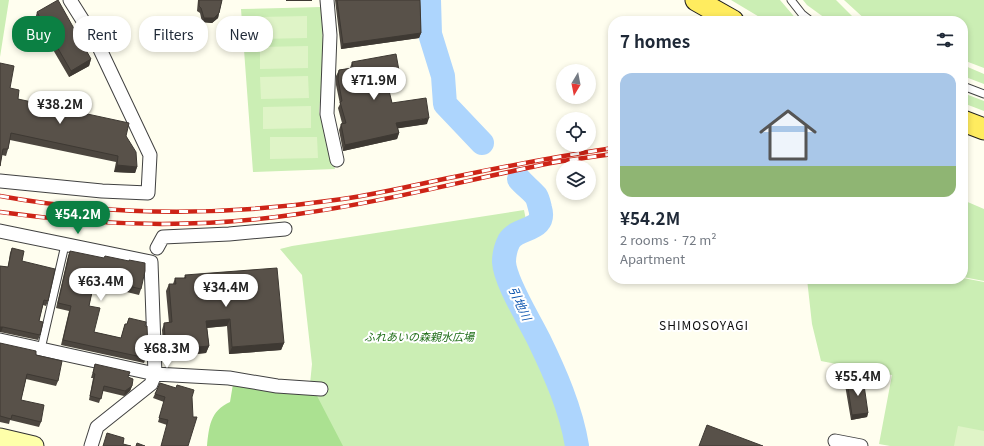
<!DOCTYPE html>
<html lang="en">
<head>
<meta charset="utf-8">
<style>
  body { margin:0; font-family:Georgia,"Noto Sans JP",serif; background:#f2f2f3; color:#1f2937; height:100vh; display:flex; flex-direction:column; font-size:15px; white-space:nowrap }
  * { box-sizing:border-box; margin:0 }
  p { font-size:13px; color:#747a83 }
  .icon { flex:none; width:22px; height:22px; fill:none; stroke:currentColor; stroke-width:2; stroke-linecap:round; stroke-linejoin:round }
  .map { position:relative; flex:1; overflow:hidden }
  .drawer { position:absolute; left:608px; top:16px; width:360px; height:268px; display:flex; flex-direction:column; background:#fff; border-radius:16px; box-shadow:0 2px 6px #0003 }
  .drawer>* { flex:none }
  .guide { position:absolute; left:12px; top:16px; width:380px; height:36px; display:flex; gap:8px }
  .needle { width:26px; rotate:190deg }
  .controls { position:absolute; left:556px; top:64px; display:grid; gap:8px }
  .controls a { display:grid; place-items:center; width:40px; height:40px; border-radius:50%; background:#fff; box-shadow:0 2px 6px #0003; font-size:20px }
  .price { position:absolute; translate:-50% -34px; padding:0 9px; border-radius:14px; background:#fff; color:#222; font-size:13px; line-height:26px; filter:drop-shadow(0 1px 2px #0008) }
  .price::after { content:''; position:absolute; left:50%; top:24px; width:12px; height:9px; margin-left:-6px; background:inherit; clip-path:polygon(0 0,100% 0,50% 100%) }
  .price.current { background:#0b8043; color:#fff }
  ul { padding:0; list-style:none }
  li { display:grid; align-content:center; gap:8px; height:212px; padding:0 12px }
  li+li { border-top:1px solid #e0e1e3 }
  li span { display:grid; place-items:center; height:124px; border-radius:12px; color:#555 }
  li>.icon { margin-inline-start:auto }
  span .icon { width:72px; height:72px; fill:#fffc; stroke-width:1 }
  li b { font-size:17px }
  h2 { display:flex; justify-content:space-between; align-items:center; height:48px; padding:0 12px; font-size:17px }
  .chip { padding:0 14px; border-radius:16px; background:#fff; box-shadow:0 2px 6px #0003; font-size:14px; line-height:36px }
  .chip.current { background:#0b8043; color:#fff }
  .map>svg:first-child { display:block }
  .green { fill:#cbeeb4 }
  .forest { fill:#abe191 }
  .pitch { fill:#dff4c7 }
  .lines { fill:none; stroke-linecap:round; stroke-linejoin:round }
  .river { stroke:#add5fd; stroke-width:24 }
  .lane-casing { stroke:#414141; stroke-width:9 }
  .street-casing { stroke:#414141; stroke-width:15 }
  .secondary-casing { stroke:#303030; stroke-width:21 }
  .primary-casing { stroke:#1f1f1f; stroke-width:23 }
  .lane { stroke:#fff; stroke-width:7 }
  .street { stroke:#fff; stroke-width:13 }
  .secondary { stroke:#feffaa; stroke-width:19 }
  .primary { stroke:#ffec5f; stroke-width:21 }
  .rail-casing { stroke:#cd2417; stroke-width:4.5 }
  .rail { stroke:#fff; stroke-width:3; stroke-dasharray:9; stroke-linecap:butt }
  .wall { fill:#4c463f }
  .shaded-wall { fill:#3e3933 }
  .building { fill:#585149; stroke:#3e3933 }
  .labels { text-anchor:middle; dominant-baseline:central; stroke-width:4; stroke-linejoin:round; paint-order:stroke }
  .park-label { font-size:11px; font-style:italic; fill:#1e6d17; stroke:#fff }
  .water-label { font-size:12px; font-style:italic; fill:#0952ad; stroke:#fff }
  .neighbourhood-label { font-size:12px; letter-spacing:1px; fill:#0e0e0e; stroke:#fff }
</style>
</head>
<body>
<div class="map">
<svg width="984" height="446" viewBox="0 0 984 446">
  <rect width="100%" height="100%" fill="#fffeef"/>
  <!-- green -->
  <path class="green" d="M0 0H9L0 57Z
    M731 0H780L798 21H766Z
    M803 0H836L857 21H829L807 5Z
    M844 0H984V68L963 60V21H867Z
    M321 7 324 62 319 112 335 169 253 172 241 9Z
    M963 65 984 74V84L963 76Z
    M963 93 984 101V111L963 103Z
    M963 200 984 209V281L963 277Z
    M524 210 526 220 514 253V279L562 412 568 446H337L310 384 312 364 302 275 280 249 292 246Z
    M963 278 984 282V446H890L879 444 892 375 821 361 812 324 807 279Z"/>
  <!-- forest -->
  <path class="forest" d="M233 384 316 394 343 446H207C209 427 210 411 230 402Z"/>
  <!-- pitch -->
  <path class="pitch" d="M307 16V38L259 39V17Z
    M308 46V68L260 69V47Z
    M308 76 309 98 261 99 260 77Z
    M311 106V128L263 129V107Z
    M270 137H317L318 158 270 159Z
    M958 426 984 431V446H954Z"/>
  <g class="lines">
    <!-- river -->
    <path class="river" d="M429 0 430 34 443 76 445 104 482 143
      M519 179C524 185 531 190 536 196 538 199 539 204 540 208 547 232 518 226 509 241 506 247 504 256 504 262 505 282 530 321 539 340 555 373 571 409 577 446"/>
    <defs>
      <path id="lane" d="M791 0 802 14 811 21
        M963 86 984 94
        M41 349 65 245"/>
      <path id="street" d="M327 0 330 35 327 114 337 160
        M0 181 102 191 148 193 150 155 97 43 70 0
        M0 231 151 262 155 374 151 384 97 427 91 446
        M157 248 163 237 229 234 285 229
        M0 340 155 374 229 378 277 386 321 389
        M835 441 861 446"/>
      <path id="secondary" d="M0 438 34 446"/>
      <path id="primary" d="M696 0 733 21
        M963 121 984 129"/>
    </defs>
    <!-- lane casing -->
    <use href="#lane" class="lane-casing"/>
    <!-- street casing -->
    <use href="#street" class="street-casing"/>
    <!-- secondary casing -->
    <use href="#secondary" class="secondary-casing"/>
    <!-- primary casing -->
    <use href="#primary" class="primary-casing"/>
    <!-- lane -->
    <use href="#lane" class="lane"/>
    <!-- street -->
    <use href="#street" class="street"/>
    <!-- secondary -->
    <use href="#secondary" class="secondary"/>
    <!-- primary -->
    <use href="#primary" class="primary"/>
    <defs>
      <path id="rail" d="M0 196C110 216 224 216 335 200 375 195 414 185 454 177 507 166 560 156 613 148
        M0 212C99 226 199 229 298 214 383 202 467 180 551 163 572 159 593 157 613 154"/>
    </defs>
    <!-- rail casing -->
    <use href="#rail" class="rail-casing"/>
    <!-- rail -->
    <use href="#rail" class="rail"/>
  </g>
  <!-- wall -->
  <path class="wall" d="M198 0H222L218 18 212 23 202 22 200 13 197 11Z
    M335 0H420L421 33 419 38 341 49Z
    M37 12 91 59 89 66 69 77 35 19Z
    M352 62 398 82 387 84 392 103 427 124 398 128 399 133 397 139 343 151 339 130 341 124 342 123 338 108 340 104 336 85V76L339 70 350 68Z
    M0 63 10 88 18 99 126 136 137 167 135 173 114 172 116 162 10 140 8 149 6 156 2 155 0 167Z
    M12 248 48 301 46 306 43 305 39 321 40 335 38 340 0 332V266L8 267 10 253Z
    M70 251 141 289 139 295 94 284 89 306 94 332 121 338 125 324H127L129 318 145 326 146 358 144 363 61 345 69 311 56 308 68 256Z
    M185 275 284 343 281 350 229 354 227 326 207 328 209 346 206 353 164 357 162 330 164 323H169L166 291 169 284H173L175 278H184Z
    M0 343 36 355 58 381 56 386 26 379 21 400 41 422 39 427 10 420 9 424 0 422Z
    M95 364 128 377 132 386 130 391 124 396 103 391 99 403 89 400 93 378H91Z
    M847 381 868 413 867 417 851 420 845 385Z
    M160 383 192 397 167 425 158 422 164 402 153 398Z"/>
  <!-- shaded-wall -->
  <path class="shaded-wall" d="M286 0H312V1H286Z
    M219 13 218 18 212 23 202 22 204 18Z
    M421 33 419 38 341 49 343 44Z
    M91 59 89 66 69 77 71 71Z
    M400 76 398 82 384 84 386 78Z
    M429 118 427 124 394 129 396 123Z
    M399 133 397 139 343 151 345 145Z
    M117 165 137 167 135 173 114 172Z
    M230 319 227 326 204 328 206 321Z
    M0 327H3L1 332H0Z
    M284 343 281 350 229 354 232 347Z
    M209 346 206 353 164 357 166 350Z
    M132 386 130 391 124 396 125 391Z
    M868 413 867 417 851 420 852 415Z"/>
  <!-- building -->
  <path class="building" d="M58 0 91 59 71 71 37 12Z
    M199 0H222L219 13 214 18H204L201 8 199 6Z
    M337 0H420L421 33 343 44Z
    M396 54 400 76 386 78 392 103 426 98 429 118 396 123 399 133 345 145 341 124 346 123 340 102 342 101 338 79 339 70 353 68 352 62Z
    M0 63 14 66 10 88 19 90 18 99 129 123 126 136 136 152 137 167 117 165 118 156 11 133 8 149H3L0 166Z
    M12 248 24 251 22 261 55 269 48 301 44 300 39 321 43 322 40 335 3 327H0V266L8 267Z
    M70 251 104 258 105 256 129 261V260L145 263V271L141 289 95 278 89 306 100 308 94 332 121 338 125 324H127L129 318 146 322 145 326H147L148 348 146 358 63 340 71 306 58 303Z
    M277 268 284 343 232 347 230 319 206 321 209 346 166 350 164 323 172 322 169 284H176L175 278H186L185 275Z
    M0 343 36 351V355L62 361 58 381 27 374 21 400 44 405 41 422 12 415 11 419 0 416Z
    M95 364 130 372 128 377 133 379 132 386 125 391 104 386 101 399 90 396 95 374 93 373Z
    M863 378 868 413 852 415 847 381Z
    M160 383 176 388 177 385 194 390 192 397 193 417H197L188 446H161L168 420 159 418 165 397 155 394Z
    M707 425 763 446H699Z
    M107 433 124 438 123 444 131 446H103Z
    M137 443 145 446H136Z"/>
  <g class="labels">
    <!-- park labels -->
    <g class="park-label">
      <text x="419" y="336">ふれあいの森親水広場</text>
    </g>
    <!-- water labels -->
    <g class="water-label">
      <text transform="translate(521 303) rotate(65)">引地川</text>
    </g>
    <!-- neighbourhood labels -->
    <g class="neighbourhood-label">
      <text x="704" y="324">SHIMOSOYAGI</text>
    </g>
  </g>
</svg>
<div class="controls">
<a><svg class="needle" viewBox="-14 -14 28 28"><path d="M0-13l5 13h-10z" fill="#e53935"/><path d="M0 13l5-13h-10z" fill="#747a83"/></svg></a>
<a><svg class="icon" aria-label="locate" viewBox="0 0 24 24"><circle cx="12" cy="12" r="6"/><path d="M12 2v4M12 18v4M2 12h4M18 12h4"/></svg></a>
<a><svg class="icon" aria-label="layers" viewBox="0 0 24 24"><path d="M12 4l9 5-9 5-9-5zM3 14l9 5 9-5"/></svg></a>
</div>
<b class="price" style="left:374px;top:101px">¥71.9M</b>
<b class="price" style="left:60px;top:125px">¥38.2M</b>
<b class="price current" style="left:78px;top:235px">¥54.2M</b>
<b class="price" style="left:101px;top:302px">¥63.4M</b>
<b class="price" style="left:226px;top:308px">¥34.4M</b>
<b class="price" style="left:167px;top:369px">¥68.3M</b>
<b class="price" style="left:858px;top:397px">¥55.4M</b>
<div class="guide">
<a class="chip current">Buy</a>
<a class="chip">Rent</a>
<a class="chip">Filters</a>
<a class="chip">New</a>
</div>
<section class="drawer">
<h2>7 homes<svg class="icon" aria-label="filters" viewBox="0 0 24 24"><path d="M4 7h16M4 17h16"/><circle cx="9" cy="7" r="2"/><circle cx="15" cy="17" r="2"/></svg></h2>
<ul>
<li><span style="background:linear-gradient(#a9c7e8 75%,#8fb573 0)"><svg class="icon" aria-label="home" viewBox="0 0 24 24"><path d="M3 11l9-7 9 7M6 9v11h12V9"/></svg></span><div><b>¥54.2M</b><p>2 rooms · 72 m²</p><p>Apartment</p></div></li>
</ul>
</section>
</div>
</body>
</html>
